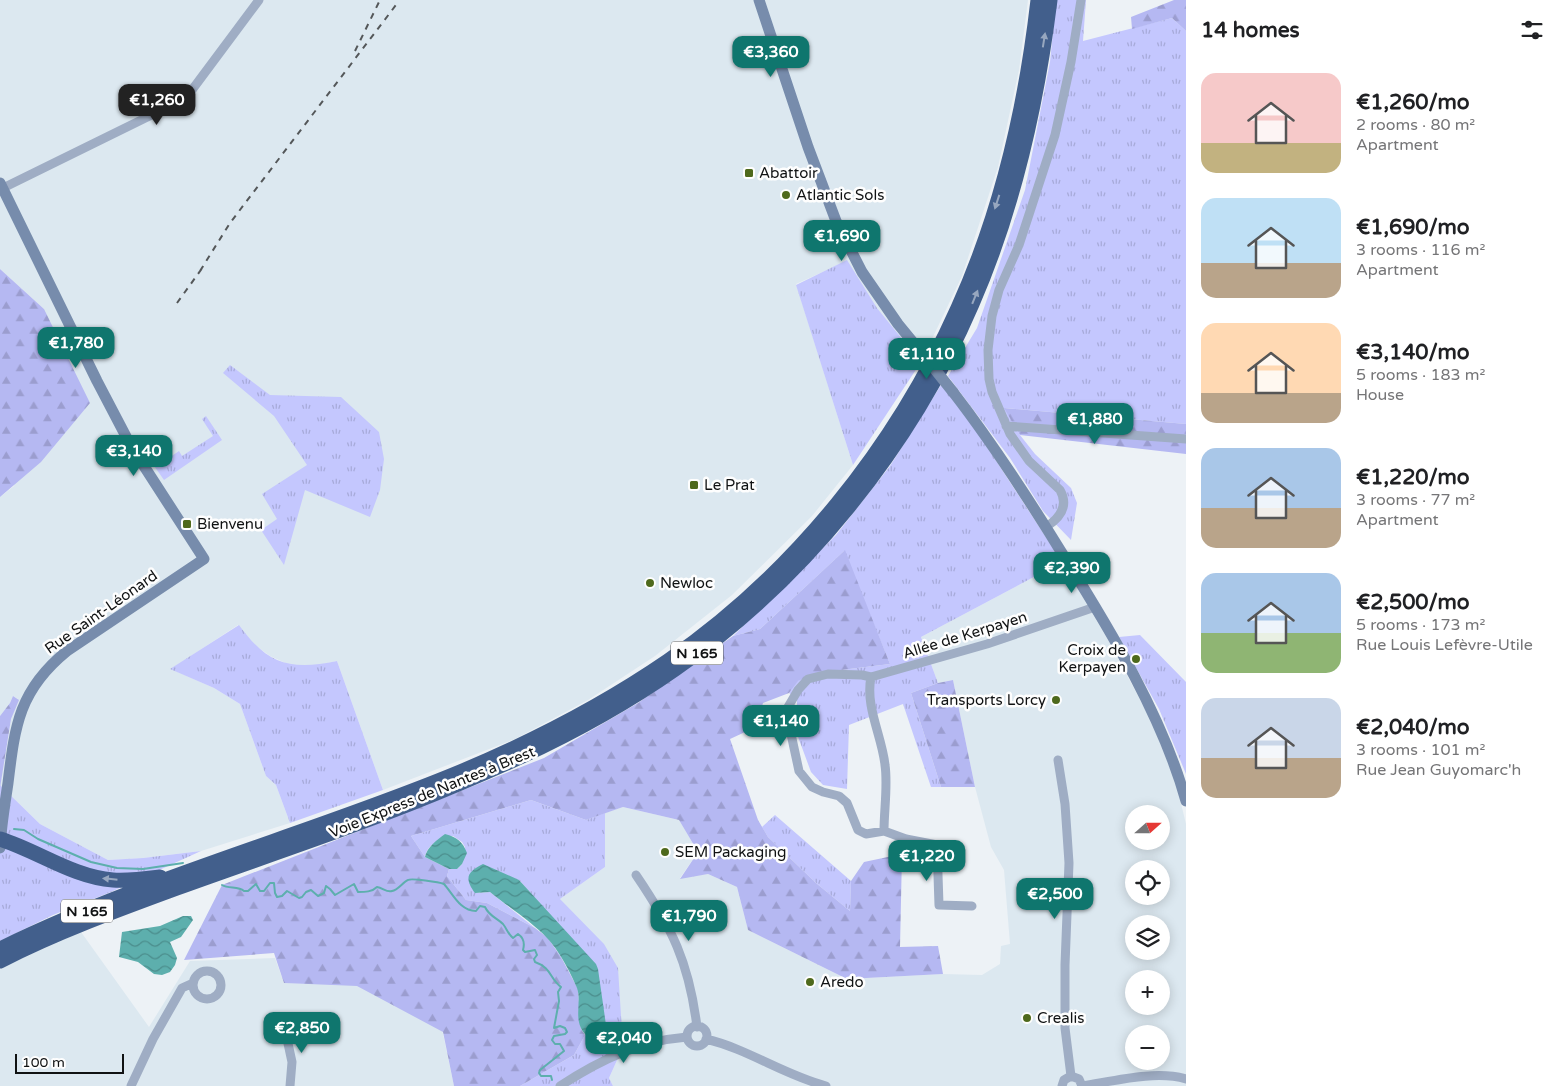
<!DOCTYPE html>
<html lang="en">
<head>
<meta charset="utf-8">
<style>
  body { margin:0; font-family:"Varela Round",sans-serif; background:#f2f2f2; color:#202124; height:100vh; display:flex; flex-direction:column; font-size:19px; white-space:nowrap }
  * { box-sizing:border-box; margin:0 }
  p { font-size:16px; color:#757577 }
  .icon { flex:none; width:28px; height:28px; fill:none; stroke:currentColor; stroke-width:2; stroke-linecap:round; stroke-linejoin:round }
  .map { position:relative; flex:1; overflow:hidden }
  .sheet { display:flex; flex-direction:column; background:#fff; width:375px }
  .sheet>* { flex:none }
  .needle { width:32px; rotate:69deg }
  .controls { position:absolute; left:1125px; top:805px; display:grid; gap:10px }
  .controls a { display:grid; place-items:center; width:45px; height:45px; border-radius:50%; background:#fff; box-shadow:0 2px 12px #0003; font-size:25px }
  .scale { position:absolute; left:15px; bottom:12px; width:109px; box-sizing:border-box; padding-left:5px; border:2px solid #101213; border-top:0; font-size:14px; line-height:18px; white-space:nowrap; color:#101213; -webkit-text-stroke:4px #fefefe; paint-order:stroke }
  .price { position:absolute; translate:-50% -42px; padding:0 11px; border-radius:10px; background:#0f766e; color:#fff; font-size:16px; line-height:32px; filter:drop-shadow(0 1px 2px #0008) }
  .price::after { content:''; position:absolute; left:50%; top:30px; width:15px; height:11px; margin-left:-8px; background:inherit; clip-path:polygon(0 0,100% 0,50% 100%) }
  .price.selected { background:#222; color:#fff }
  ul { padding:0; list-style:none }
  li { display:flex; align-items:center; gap:15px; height:125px; padding:0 15px }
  li span { display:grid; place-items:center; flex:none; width:140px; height:100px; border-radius:15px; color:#555 }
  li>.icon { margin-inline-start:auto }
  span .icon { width:60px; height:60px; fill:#fffc; stroke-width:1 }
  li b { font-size:21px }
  h2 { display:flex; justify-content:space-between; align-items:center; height:60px; padding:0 15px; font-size:21px }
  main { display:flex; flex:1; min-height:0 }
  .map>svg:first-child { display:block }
  .built { fill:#dce8f0; fill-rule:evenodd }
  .grass { fill:url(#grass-tufts) }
  .forest { fill:url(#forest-firs) }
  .water { fill:url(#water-waves) }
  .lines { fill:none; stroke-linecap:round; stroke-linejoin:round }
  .stream { stroke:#5dafad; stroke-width:2 }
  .street { stroke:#9fadc4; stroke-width:9 }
  .secondary { stroke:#778cac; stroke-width:11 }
  .highway { stroke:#425f8c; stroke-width:15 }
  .rail { stroke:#545759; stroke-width:2; stroke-dasharray:6 6; stroke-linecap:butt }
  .secondary-bridge { stroke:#778cac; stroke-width:11 }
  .oneway { fill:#97a7bf }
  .poi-dot { fill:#4e691c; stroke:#fefefe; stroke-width:2 }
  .labels { text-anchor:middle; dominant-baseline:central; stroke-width:5; stroke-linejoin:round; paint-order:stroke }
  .shield { fill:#fefefe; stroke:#57595a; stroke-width:1 }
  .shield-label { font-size:14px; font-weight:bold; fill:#101213 }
  .poi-label { font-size:15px; fill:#101213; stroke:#fefefe; text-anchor:start }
  .street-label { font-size:15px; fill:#101213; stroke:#fefefe }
</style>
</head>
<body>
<main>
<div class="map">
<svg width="1186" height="1086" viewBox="0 0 1186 1086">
  <defs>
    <pattern id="grass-tufts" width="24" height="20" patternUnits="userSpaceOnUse" patternTransform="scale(1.25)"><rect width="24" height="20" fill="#c4c7fe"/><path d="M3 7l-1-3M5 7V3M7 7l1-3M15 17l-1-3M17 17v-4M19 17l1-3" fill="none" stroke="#a7aad9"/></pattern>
    <pattern id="forest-firs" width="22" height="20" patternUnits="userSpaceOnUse" patternTransform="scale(1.25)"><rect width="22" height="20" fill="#b5b8f2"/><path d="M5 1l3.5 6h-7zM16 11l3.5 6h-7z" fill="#9b9dcf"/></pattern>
    <pattern id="water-waves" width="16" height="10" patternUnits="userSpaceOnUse" patternTransform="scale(1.25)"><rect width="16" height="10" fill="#5dafad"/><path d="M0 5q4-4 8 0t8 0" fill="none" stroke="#4b8d8c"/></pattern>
  </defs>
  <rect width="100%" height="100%" fill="#edf2f6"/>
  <!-- built -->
  <path class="built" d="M0 0H1028L1019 70 998 167 962 276 921 362 877 308 847 261 796 284 853 465 812 516 732 595 655 656 588 700 515 739 383 790 337 661 314 666H292L270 656 252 643 238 625 171 669 214 688 240 704 266 776 276 785 290 823 201 851 143 858 108 860 40 824 0 785 11 719 18 699 13 696 10 703 0 716V497L14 486 44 309 0 269Z
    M1062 562 1108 640 1151 720 1176 783 1186 824V1086H613L609 1078 623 1047 560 899 605 867V813L623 807 679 820 698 852 680 878 708 874 737 887 748 930 847 979 943 974 982 975 1000 964 1001 946 1010 944 1004 870 991 847 975 787 953 680 938 683 921 637ZM1134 814H1161V841H1134ZM1134 869H1161V896H1134ZM1134 924H1161V951H1134ZM1134 979H1161V1006H1134ZM1134 1034H1161V1061H1134Z
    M81 932 149 1027 190 961 275 958 284 983 362 985 442 1029 454 1086H0V968Z"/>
  <!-- grass -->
  <path class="grass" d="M1056 0H1086L1083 41 1172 18 1186 31V424L1005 408 1020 435 1035 454 1071 488 1077 503 1071 540 1043 511 1010 458 948 376 977 328 1025 190 1050 62Z
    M847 260 877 308 921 362 853 465 796 285Z
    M230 365 270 395 341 397 379 432 384 459 380 490 370 517 305 490 284 565 261 530 277 519 262 494 307 465 274 416 223 373Z
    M941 385 967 416 1062 562 921 637 938 683 911 693 941 787H931L903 704 849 725 847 789 823 785 811 772 797 734V699L789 693 797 681 817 673 890 664 844 551 760 629 733 636 836 535 890 466Z
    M206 416 222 440 164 480 152 463 156 460 160 464 179 451 182 456 213 436 202 419Z
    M239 625C267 664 290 671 337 661L383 790 290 823 276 785 266 776 240 704 214 688 170 669Z
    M1140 635 1186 682V774L1159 709 1119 637Z
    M0 785 40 824 108 860 143 858 201 851 111 892 53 915 0 941Z
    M531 800 586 820 605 813V867L560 899 604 944 618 968 623 1047 609 1078 613 1086H520L574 1055 585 1035 592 1038 598 969 519 880 475 893 490 892 535 928 487 903 466 900 447 876 449 869H457L462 864 465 847 462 842 453 836C440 839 428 843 425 857L411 836Z
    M775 815 851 881 850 911 816 883 768 837 762 827Z"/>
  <!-- forest -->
  <path class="forest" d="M1174 0H1186V31L1172 18 1132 29 1131 17Z
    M0 269 44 309 90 403 41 462 0 497Z
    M1004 408 1186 424V454L1020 435Z
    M845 550 890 664 817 673 798 681 789 693 763 703 756 727 730 739 758 820 768 837 816 883 850 911 851 881 864 862 902 854 900 947 938 946 943 974 847 979 748 930 737 887 708 874 680 879 698 852 679 820 623 807 586 820 531 800 411 836 425 857 449 869 447 876 466 900 487 903 535 928 548 938 561 957 578 989 581 1029 585 1035 574 1055 520 1086H454L443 1032 357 986 284 983 274 953 184 960 222 885 544 758 638 703 733 636 760 629Z
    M953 680 975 787H941L911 693 938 683Z
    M13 696 19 700 11 719 0 788V716L10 703Z"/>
  <!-- water -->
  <path class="water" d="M445 834C457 837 463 842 467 853L462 864 457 869H449L425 857C427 847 437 840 445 834Z
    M483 864 519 880 596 964 598 969 607 1032C600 1039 590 1041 584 1033 573 1019 582 1002 577 988 571 973 558 949 547 938 532 922 507 906 490 892L475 893C464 878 467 872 483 864Z
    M183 916H191L193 920 181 937 170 942 177 958 175 965 170 972 162 975 154 974 138 962 119 957 122 932 160 926Z"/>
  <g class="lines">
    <!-- stream -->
    <path class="stream" d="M14 829 24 830 38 839 91 862 117 868 143 869 183 863
      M222 885C229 889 238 886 244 891H248L256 884 260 891H264L270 883H274L275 893 277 897 282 896 287 891 299 898 302 897 306 892 311 890 318 896 324 893 326 886 330 889 335 895 354 884 358 892C365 892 372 892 377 887 383 888 387 893 392 891 398 890 403 882 408 880 411 878 439 882 444 884 453 894 460 911 476 911L480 906 485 907C489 916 497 918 503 924 507 929 508 934 513 938L518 934C524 938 525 943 523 950L525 952 535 950 537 955 534 959 535 962C552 968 549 978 561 987L558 992 559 1001 554 1028 560 1026 565 1028 567 1032 565 1034 554 1036 552 1040 555 1044H560L564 1051 540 1070 539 1073 541 1076H551L552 1080"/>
    <!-- street -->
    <path class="street" d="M3 188 186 98 259 0
      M1006 426 1186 439
      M1046 527C1060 518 1069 506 1060 490L1029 461 1010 434 992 392 989 379 988 350 992 316 999 290 1019 245 1055 135 1071 62 1081 0
      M871 677 862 675 828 674 808 679 798 690 788 707V720L799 771 812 787 823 792 839 796 847 803 858 830 866 834 884 831 906 839 937 845 939 905 972 906
      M1058 760 1065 804 1069 863 1065 965V1028L1071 1076
      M884 831C884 810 888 785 885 765 882 736 865 707 871 677L987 644 1095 607
      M636 875C672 928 689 962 697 1027
      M193 985a14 14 0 1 1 28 0a14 14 0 1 1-28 0Z
      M284 1025 292 1062 290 1086
      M687 1036a10 10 0 1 1 20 0a10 10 0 1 1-20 0Z
      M706 1039C748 1049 784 1075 826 1086
      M131 1086 153 1039 182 988 193 983
      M560 1086C600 1060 639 1041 687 1037
      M1062 1086 1064 1080 1071 1076 1079 1079 1082 1086
      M1082 1086C1114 1081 1156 1070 1186 1079"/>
    <!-- secondary -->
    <path class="secondary" d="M759 0 808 147 836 221 862 272 898 324 921 352
      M0 183 97 381 131 446 204 559 67 651C19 690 15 725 8 783 5 804 1 826 0 848
      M953 392C994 445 1030 501 1065 558 1111 631 1163 718 1186 801"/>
    <!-- highway -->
    <path class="highway" d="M0 839C38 851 73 877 113 880 129 881 144 879 160 877
      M0 949C145 878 304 836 453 775 528 744 601 707 668 661 794 574 896 447 958 308 1002 211 1026 105 1038 0
      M0 961C57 932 117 910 177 888 271 854 366 823 458 784 534 753 608 716 675 669 803 581 911 446 972 304 1014 208 1037 104 1050 0"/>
    <!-- rail -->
    <path class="rail" d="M355 51 380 0
      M200 271 230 223 399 1
      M177 303 203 267"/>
    <!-- secondary-bridge -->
    <path class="secondary-bridge" d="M921 352 953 392"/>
  </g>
  <!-- one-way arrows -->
  <defs><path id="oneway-solid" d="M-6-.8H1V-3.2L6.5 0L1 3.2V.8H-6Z" transform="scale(1.25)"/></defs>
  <g class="oneway">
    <use href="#oneway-solid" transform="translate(1044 40) rotate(-81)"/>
    <use href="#oneway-solid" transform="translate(997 202) rotate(108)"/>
    <use href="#oneway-solid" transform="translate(975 297) rotate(-68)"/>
    <use href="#oneway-solid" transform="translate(110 879) rotate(-174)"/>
  </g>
  <!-- markers -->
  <g class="poi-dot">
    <rect x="744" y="168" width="10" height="10" rx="2.5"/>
    <circle cx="786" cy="195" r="5"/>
    <rect x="689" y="480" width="10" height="10" rx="2.5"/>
    <rect x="182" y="519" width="10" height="10" rx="2.5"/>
    <circle cx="650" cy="583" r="5"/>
    <circle cx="1136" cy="659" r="5"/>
    <circle cx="1056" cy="700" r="5"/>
    <circle cx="665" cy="852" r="5"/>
    <circle cx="810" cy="982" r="5"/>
    <circle cx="1027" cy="1018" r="5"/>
  </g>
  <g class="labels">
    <!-- shield labels -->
    <g class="shield">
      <rect x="671" y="641.5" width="52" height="23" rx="4"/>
      <rect x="61" y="899.5" width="52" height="23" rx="4"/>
    </g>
    <g class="shield-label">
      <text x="697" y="653">N 165</text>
      <text x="87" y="911">N 165</text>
    </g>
    <!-- poi labels -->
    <g class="poi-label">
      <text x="759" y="173">Abattoir</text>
      <text x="796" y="195">Atlantic Sols</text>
      <text x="704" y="485">Le Prat</text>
      <text x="197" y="524">Bienvenu</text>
      <text x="660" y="583">Newloc</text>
      <text x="1126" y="650" text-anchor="end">Croix de<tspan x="1126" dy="17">Kerpayen</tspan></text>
      <text x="1046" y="700" text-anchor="end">Transports Lorcy</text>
      <text x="675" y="852">SEM Packaging</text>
      <text x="820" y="982">Aredo</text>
      <text x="1037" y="1018">Crealis</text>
    </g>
    <!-- street labels -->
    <g class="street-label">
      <text transform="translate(101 612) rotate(-35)">Rue Saint-Léonard</text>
      <text transform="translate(965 635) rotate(-17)">Allée de Kerpayen</text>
      <text transform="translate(432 792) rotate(-22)">Voie Express de Nantes à Brest</text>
    </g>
  </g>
</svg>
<div class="controls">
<a><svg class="needle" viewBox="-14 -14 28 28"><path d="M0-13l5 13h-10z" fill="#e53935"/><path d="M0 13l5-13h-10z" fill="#757577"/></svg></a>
<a><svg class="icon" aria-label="locate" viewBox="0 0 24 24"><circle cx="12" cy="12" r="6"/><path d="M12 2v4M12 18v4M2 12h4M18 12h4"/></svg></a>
<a><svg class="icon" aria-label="layers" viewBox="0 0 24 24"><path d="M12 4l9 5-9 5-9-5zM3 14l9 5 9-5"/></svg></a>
<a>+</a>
<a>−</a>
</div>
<div class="scale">100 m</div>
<b class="price" style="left:771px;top:78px">€3,360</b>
<b class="price selected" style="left:157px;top:126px">€1,260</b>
<b class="price" style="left:842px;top:262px">€1,690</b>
<b class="price" style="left:76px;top:369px">€1,780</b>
<b class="price" style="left:927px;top:380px">€1,110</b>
<b class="price" style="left:1095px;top:445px">€1,880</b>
<b class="price" style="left:134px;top:477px">€3,140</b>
<b class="price" style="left:1072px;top:594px">€2,390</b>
<b class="price" style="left:781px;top:747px">€1,140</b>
<b class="price" style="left:927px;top:882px">€1,220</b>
<b class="price" style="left:1055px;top:920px">€2,500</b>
<b class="price" style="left:689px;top:942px">€1,790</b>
<b class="price" style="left:302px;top:1054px">€2,850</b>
<b class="price" style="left:624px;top:1064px">€2,040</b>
</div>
<section class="sheet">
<h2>14 homes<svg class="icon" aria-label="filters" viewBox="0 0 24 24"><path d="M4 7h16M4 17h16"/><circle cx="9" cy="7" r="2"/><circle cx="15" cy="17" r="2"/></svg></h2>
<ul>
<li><span style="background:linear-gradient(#f6c9c9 70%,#c2b280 0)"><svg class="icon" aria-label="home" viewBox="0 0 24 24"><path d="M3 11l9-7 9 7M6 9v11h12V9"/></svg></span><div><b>€1,260/mo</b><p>2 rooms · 80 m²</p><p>Apartment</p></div></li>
<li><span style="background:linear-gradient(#bfe0f5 65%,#b9a48a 0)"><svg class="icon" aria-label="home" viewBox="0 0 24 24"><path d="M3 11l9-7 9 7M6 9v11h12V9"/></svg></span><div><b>€1,690/mo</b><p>3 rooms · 116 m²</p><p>Apartment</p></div></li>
<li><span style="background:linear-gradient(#ffd9b3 70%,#b9a48a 0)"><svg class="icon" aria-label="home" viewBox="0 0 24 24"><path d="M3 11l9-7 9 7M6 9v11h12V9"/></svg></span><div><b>€3,140/mo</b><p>5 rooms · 183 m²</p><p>House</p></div></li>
<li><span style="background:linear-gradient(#a9c7e8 60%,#b9a48a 0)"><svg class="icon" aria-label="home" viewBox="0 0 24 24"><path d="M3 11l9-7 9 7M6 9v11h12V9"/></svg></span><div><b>€1,220/mo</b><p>3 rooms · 77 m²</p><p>Apartment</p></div></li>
<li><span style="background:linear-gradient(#a9c7e8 60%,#8fb573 0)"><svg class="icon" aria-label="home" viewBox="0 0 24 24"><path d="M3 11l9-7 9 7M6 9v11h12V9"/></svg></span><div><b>€2,500/mo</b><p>5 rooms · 173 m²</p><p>Rue Louis Lefèvre-Utile</p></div></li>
<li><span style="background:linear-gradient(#c9d6e8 60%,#b9a48a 0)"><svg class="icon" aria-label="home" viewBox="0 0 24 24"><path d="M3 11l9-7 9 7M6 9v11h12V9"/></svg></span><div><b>€2,040/mo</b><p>3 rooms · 101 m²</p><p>Rue Jean Guyomarc'h</p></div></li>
</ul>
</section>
</main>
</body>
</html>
